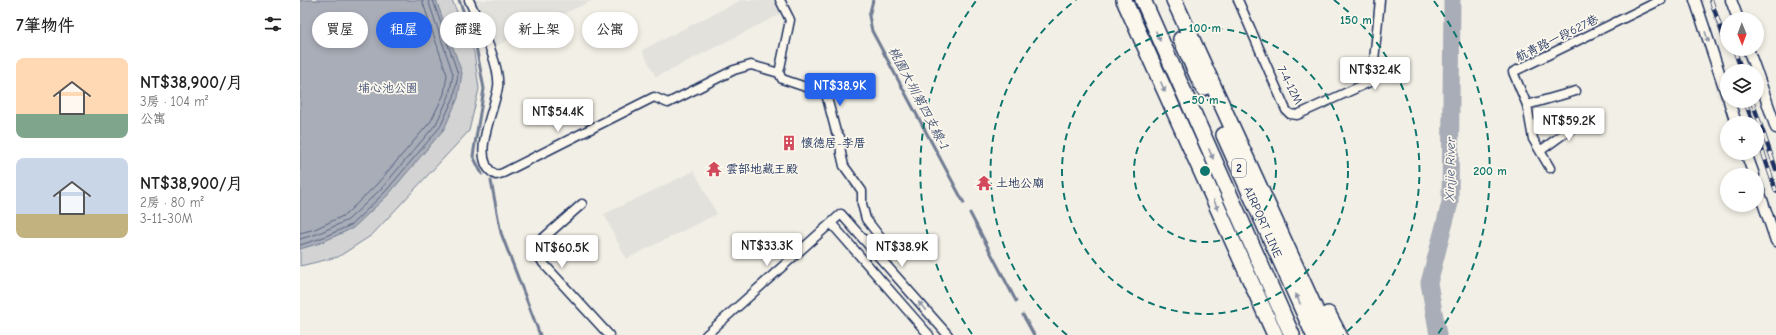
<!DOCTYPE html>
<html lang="zh-TW">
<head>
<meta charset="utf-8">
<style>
  body { margin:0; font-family:"Comic Neue","LXGW WenKai TC",sans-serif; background:#f2f2f2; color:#222; height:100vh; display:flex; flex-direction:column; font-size:15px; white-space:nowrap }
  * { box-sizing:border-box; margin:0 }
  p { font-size:13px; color:#767676 }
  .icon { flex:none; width:22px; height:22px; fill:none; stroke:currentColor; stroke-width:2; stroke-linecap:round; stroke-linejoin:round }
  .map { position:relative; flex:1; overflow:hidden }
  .drawer { display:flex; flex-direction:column; background:#fff; width:300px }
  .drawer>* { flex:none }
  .top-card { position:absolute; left:12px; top:12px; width:380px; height:36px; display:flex; gap:8px }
  .needle { width:26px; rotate:179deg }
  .buttons { position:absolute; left:1420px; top:12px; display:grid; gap:8px }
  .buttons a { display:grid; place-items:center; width:44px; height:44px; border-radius:50%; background:#fff; box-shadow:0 2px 6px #0003; font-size:20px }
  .price { position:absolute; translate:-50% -34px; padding:0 9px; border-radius:4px; background:#fff; color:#222; font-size:13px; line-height:26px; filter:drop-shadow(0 1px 2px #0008) }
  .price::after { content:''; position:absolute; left:50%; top:24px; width:12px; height:9px; margin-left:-6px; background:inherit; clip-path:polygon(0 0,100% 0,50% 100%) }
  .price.selected { background:#2563eb; color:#fff }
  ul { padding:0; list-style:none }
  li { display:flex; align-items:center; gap:12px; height:100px; padding:0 16px }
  li span { display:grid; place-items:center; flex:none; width:112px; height:80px; border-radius:8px; color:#555 }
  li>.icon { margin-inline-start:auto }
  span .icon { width:48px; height:48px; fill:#fffc; stroke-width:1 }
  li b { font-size:17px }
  h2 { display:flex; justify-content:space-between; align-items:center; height:48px; padding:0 16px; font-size:17px }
  .pill { padding:0 14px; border-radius:18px; background:#fff; box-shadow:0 2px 6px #0003; font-size:14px; line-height:36px }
  .pill.selected { background:#2563eb; color:#fff }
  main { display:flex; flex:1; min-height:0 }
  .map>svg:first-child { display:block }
  .built { fill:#e2e1dc }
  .green { fill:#d2d3d2; stroke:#768198 }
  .water { fill:#a9adb7; stroke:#707b93 }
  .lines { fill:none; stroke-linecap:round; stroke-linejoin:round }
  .shore { stroke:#546182; stroke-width:1 }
  .stream { stroke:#707b93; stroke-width:3 }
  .river { stroke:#a9adb7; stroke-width:17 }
  .minor-casing { stroke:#1b2f5e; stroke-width:11 }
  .tertiary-casing { stroke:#1b2f5e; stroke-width:13 }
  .motorway-casing { stroke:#1b2f5e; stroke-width:18 }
  .minor { stroke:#fbf7ec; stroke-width:8 }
  .tertiary { stroke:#fbf7ec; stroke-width:10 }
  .motorway { stroke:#fbf7ec; stroke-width:15 }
  .rail-casing { stroke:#1b2f5e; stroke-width:4.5 }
  .rail { stroke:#fbf7ec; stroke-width:3; stroke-dasharray:9; stroke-linecap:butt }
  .oneway { fill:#8b93a5 }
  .ring { fill:none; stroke:#0f766e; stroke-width:2; stroke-dasharray:7 5 }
  .labels { text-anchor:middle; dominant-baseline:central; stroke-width:3.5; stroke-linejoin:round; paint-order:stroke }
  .shield { fill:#fbf7ec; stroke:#5e6b89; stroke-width:1 }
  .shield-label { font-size:11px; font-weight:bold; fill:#1b2f5e }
  .street-label { font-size:12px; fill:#1b2f5e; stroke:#fbf7ec }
  .park-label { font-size:12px; fill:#49587b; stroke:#fbf7ec }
  .poi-label { font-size:12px; fill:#1b2f5e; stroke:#fbf7ec; text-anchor:start }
  .water-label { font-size:13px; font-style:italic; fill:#465579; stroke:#fbf7ec }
  .centre { fill:#0f766e; stroke:#fbf7ec; stroke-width:2 }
  .ring-label { font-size:12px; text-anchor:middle; font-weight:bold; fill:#0f766e; stroke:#fbf7ec; stroke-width:3.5; stroke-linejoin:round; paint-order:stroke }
</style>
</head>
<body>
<main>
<section class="drawer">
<h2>7筆物件<svg class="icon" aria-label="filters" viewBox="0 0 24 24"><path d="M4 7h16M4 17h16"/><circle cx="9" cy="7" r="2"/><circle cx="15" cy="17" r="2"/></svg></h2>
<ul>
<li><span style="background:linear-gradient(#ffd9b3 70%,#7fa58c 0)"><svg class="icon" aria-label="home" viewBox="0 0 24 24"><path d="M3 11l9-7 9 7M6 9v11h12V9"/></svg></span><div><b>NT$38,900/月</b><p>3房 · 104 m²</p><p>公寓</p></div></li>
<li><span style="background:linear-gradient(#c9d6e8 70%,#c2b280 0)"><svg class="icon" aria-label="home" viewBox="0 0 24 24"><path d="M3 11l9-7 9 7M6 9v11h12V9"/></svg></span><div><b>NT$38,900/月</b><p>2房 · 80 m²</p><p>3-11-30M</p></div></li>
</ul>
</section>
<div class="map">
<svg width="1476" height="335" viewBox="0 0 1476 335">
  <rect width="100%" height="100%" fill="#f2efe6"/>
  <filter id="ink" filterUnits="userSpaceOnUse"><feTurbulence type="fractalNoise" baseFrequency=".025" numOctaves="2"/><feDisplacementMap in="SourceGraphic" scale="8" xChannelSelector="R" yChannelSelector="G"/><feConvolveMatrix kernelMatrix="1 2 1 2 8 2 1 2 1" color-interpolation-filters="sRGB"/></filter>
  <g filter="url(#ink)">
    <!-- built -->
    <path class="built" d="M171 0H293L192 48Z
      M441 0H474L481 14 356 77 342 50Z
      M394 171 417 214 326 259 304 214Z"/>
    <!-- green -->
    <path class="green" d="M0 0H152L174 52 179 89 169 131 72 235 38 257 0 266Z"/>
    <!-- water -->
    <path class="water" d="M0 0H136L162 73 158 98 144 129 88 195 53 228 20 243 0 249Z"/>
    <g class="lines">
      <!-- shore -->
      <path class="shore" d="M0 233 15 229 45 215 77 184 131 121 144 94 147 75 122 0
        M0 239 17 234 48 220 81 189 136 124 149 96 153 74 128 0
        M0 245 19 239 51 225 85 192 140 127 154 97 158 74 133 0"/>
      <!-- stream -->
      <path class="stream" d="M159 0 175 41 184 89 173 156 182 174
        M573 0 569 16 572 31 664 203
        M191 181 201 233 240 335
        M670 213 716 301
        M723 315 734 335"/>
      <!-- river -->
      <path class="river" d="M1138 335 1129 283 1150 203 1152 0"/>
      <defs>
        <path id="minor" d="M169 0C178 21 201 65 198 87 195 110 168 161 196 175L203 173 354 97 368 103 434 70 451 65 479 73
          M480 0 490 20 479 73 482 79 526 94 536 132 540 137 541 153 544 166 562 191V204L566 219 586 245
          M938 0 986 110 990 114 997 115 1072 81 1080 0
          M1227 105 1276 91
          M1240 151 1287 117
          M1250 168 1233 139 1227 105 1213 72 1361 0
          M282 204 240 241C237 250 238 255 243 263L309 335
          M531 223 629 335
          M406 335 541 214 648 335"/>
        <path id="tertiary" d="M1395 0 1427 96
          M1431 0 1438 19
          M1448 49 1456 71
          M1457 73 1476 128
          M1429 101 1436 123
          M1446 153 1454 175
          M1457 185 1476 241"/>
        <path id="motorway" d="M824 0 975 335
          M843 0 992 335
          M874 0 1027 335
          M881 39 903 88
          M924 135 1014 335
          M1028 314 1039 335"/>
      </defs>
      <!-- minor casing -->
      <use href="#minor" class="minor-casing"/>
      <!-- tertiary casing -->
      <use href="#tertiary" class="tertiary-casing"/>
      <!-- motorway casing -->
      <use href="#motorway" class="motorway-casing"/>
      <!-- minor -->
      <use href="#minor" class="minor"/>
      <!-- tertiary -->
      <use href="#tertiary" class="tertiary"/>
      <!-- motorway -->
      <use href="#motorway" class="motorway"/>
      <defs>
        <path id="rail" d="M1411 0 1427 47
          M1434 49 1442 71
          M1445 101 1453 123
          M1452 101 1476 169
          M1457 135 1476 191"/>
      </defs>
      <!-- rail casing -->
      <use href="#rail" class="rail-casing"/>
      <!-- rail -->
      <use href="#rail" class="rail"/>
    </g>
    <!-- one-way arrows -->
    <defs><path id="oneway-solid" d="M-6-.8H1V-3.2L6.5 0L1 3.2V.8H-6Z"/></defs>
    <g class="oneway">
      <use href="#oneway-solid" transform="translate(858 36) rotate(66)"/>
      <use href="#oneway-solid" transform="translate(1407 37) rotate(71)"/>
      <use href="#oneway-solid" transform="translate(863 87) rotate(66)"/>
      <use href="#oneway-solid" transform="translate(911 154) rotate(66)"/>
      <use href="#oneway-solid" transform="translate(916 205) rotate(66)"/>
      <use href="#oneway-solid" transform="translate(998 299) rotate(-114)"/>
      <use href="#oneway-solid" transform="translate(622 306) rotate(-131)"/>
    </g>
  </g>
  <!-- distance rings -->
  <g class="ring">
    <circle cx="905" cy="171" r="71"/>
    <circle cx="905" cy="171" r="143"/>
    <path d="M767 335A214 214 0 0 1 776 0M1034 0A214 214 0 0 1 1043 335"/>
    <path d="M672 334A285 285 0 0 1 676 1M1134 1A285 285 0 0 1 1138 334"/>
  </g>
  <!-- icons -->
  <defs>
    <symbol id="building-bare" viewBox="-9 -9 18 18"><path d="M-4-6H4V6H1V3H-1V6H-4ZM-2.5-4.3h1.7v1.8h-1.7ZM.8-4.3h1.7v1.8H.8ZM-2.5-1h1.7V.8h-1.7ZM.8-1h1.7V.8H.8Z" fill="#d1495b" stroke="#fbf7ec" stroke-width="2.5" paint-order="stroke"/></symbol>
    <symbol id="temple-bare" viewBox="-9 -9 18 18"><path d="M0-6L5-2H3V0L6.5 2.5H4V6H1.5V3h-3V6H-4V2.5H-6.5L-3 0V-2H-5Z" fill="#d1495b" stroke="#fbf7ec" stroke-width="2.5" paint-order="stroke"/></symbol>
  </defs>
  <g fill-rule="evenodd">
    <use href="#building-bare" x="478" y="132" width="22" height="22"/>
    <use href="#temple-bare" x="403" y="158" width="22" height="22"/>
    <use href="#temple-bare" x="673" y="172" width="22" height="22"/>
  </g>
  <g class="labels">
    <!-- shield labels -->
    <rect class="shield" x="932" y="159" width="14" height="18" rx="3"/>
    <g class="shield-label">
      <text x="939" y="168">2</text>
    </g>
    <!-- street labels -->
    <g class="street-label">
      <text transform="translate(1257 38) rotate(-26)">航青路一段627巷</text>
      <text transform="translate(990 85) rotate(63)">7-4-12M</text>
      <text transform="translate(963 222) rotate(66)">AIRPORT LINE</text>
    </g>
    <!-- park labels -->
    <g class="park-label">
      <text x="88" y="88">埔心池公園</text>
    </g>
    <!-- poi labels -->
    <g class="poi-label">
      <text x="501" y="143">懷德居-李厝</text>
      <text x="426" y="169">雲部地藏王殿</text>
      <text x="696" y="183">土地公廟</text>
    </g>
    <!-- water labels -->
    <g class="water-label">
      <text transform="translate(619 98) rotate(62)">桃園大圳第四支線-1</text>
      <text transform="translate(1150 169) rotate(-89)">Xinjie River</text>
    </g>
  </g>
  <circle cx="905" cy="171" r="6" class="centre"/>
  <g class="ring-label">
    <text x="1056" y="24">150 m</text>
    <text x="905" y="32">100 m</text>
    <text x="905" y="104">50 m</text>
    <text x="1190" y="175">200 m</text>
  </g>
</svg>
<div class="buttons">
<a><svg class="needle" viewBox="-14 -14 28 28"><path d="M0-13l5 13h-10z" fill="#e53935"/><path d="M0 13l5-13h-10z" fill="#767676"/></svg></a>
<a><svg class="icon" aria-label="layers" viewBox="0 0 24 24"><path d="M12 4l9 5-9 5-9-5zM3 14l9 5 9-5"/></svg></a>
<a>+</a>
<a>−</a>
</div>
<b class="price" style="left:1075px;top:91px">NT$32.4K</b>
<b class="price selected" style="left:540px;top:107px">NT$38.9K</b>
<b class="price" style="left:258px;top:133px">NT$54.4K</b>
<b class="price" style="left:1269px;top:142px">NT$59.2K</b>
<b class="price" style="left:467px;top:267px">NT$33.3K</b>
<b class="price" style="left:602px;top:268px">NT$38.9K</b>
<b class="price" style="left:262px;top:269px">NT$60.5K</b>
<div class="top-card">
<a class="pill">買屋</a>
<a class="pill selected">租屋</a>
<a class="pill">篩選</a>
<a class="pill">新上架</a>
<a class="pill">公寓</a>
</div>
</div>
</main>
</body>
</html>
